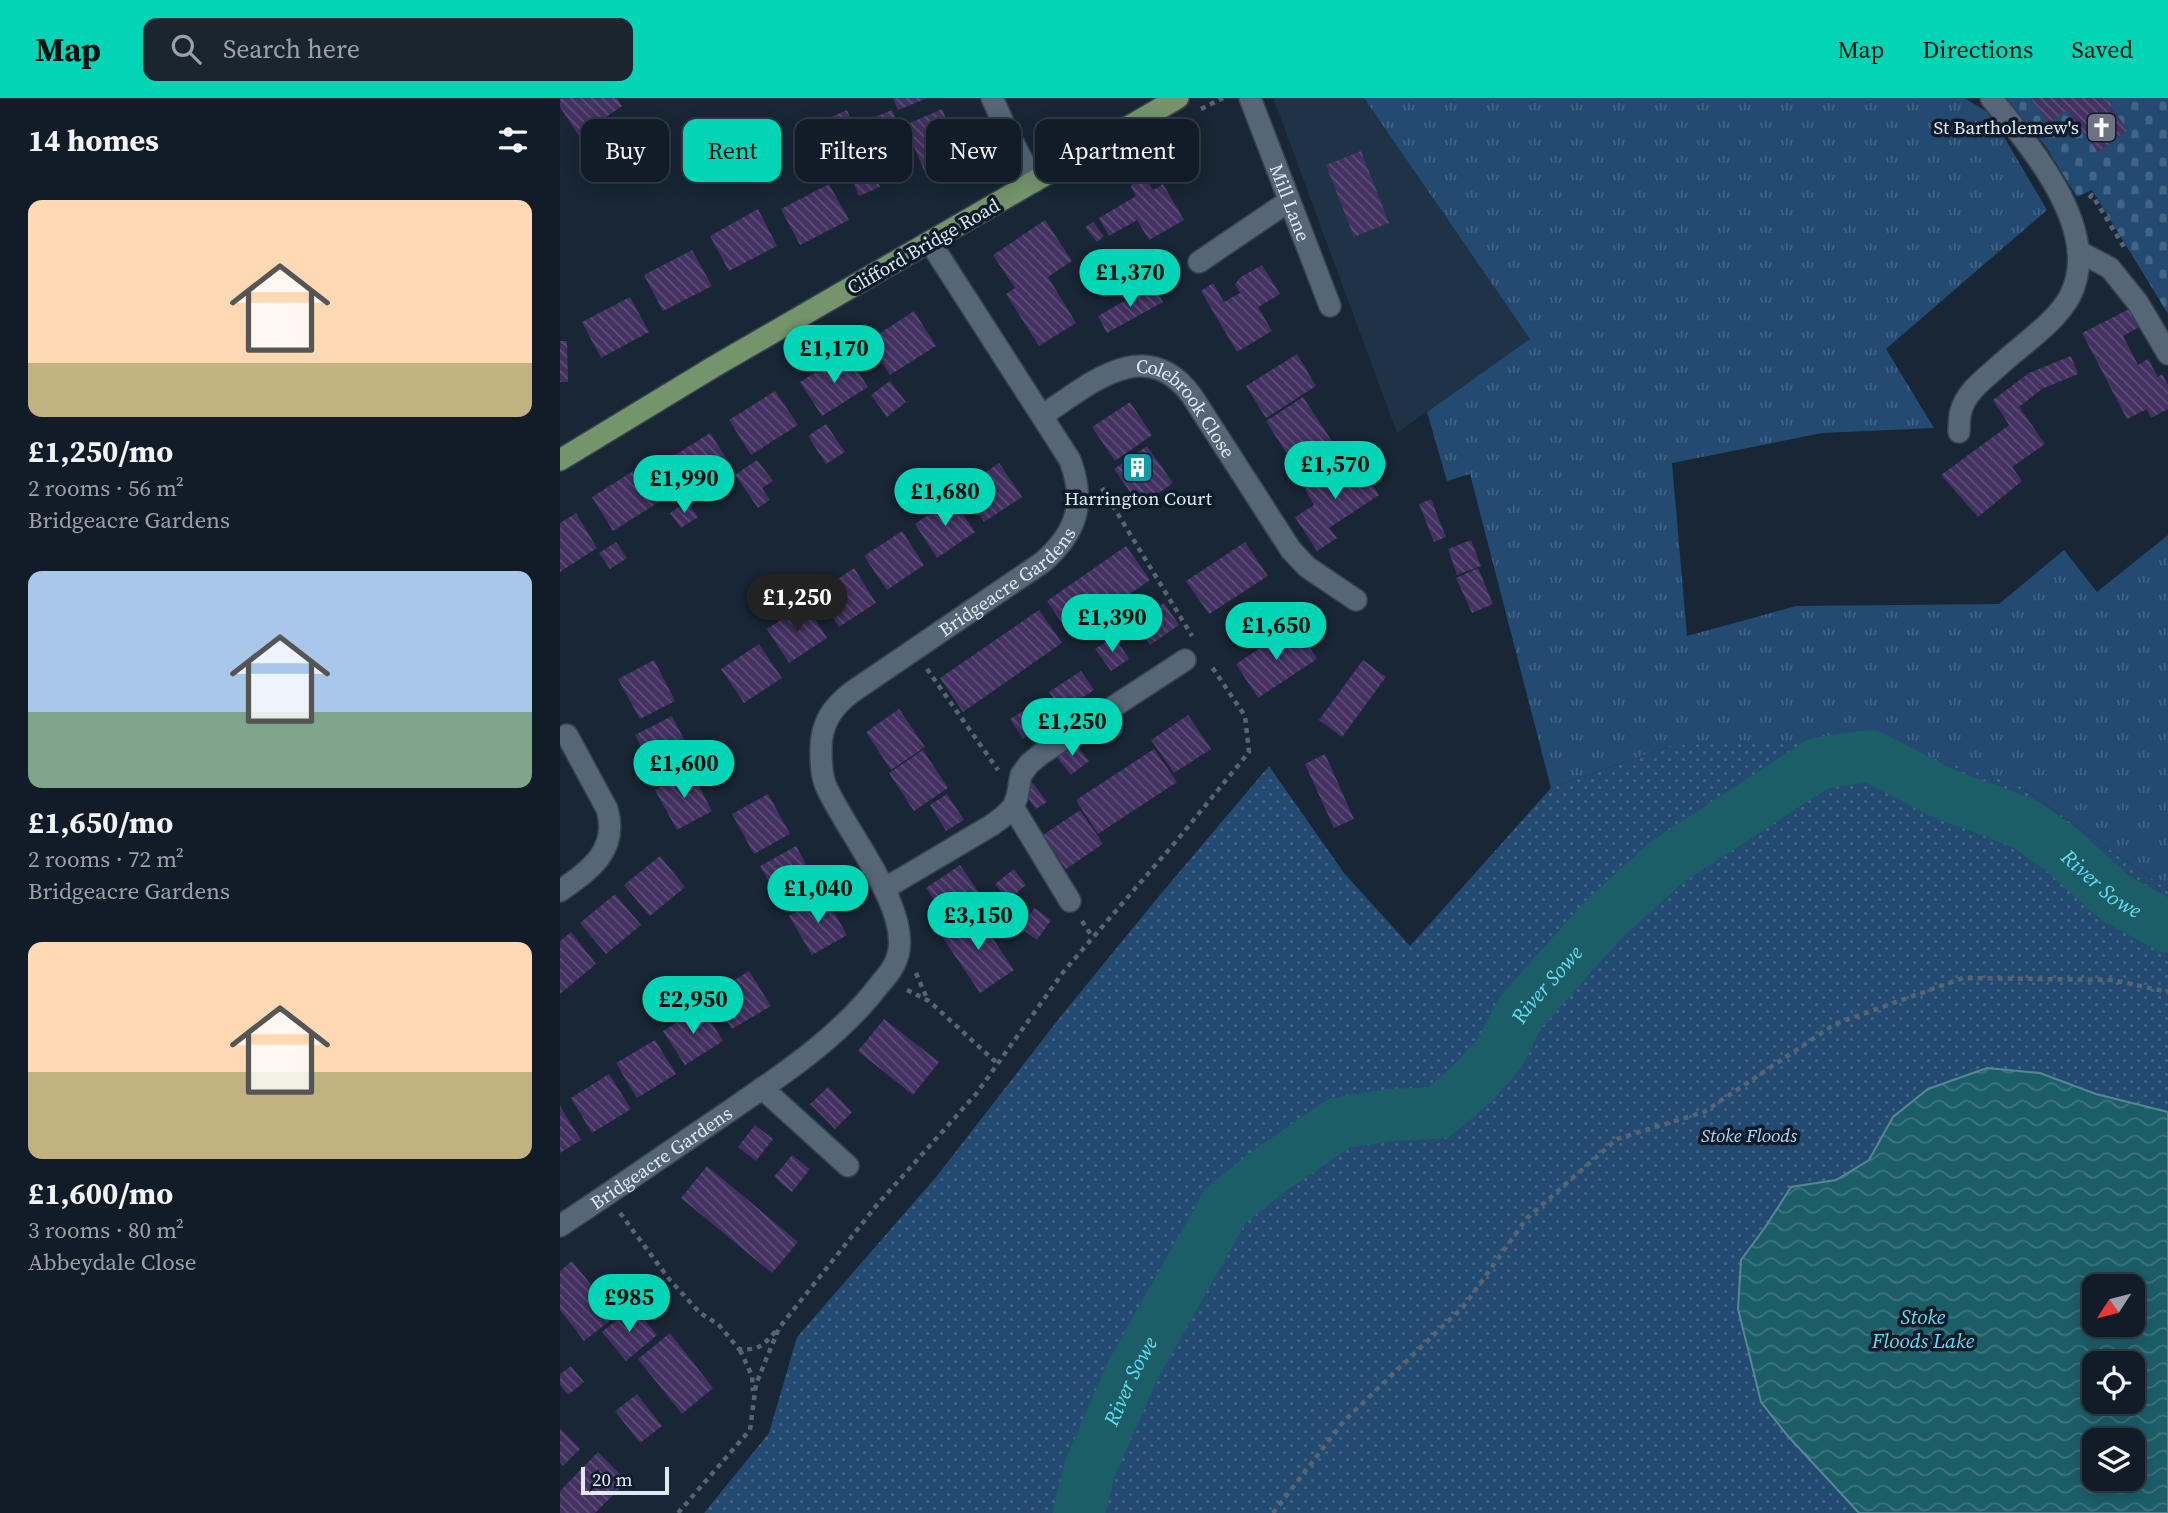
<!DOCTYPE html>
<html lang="en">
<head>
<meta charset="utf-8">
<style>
  body { margin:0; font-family:"Source Serif 4",serif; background:#1b2530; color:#f1f3f6; height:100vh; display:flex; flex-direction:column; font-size:26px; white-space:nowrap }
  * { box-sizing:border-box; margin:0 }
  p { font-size:23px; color:#9ca1a8 }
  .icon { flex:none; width:38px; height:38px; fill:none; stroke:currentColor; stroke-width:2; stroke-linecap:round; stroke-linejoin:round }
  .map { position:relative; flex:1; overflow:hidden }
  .drawer { display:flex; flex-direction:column; background:#121c28; width:560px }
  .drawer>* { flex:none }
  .hud { position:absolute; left:21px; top:21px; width:665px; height:63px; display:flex; gap:14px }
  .needle { width:46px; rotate:234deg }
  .tools { position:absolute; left:1522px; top:1176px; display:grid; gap:14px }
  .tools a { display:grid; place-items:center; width:63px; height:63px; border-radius:14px; background:#121c28; box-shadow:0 4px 18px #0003,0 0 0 2px #313a45; font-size:35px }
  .scale { position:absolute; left:21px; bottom:18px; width:88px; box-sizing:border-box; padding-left:7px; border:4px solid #dfe9f3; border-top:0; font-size:19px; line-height:24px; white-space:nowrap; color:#dfe9f3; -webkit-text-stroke:5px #0e1c2a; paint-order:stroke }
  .price { position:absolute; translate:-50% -60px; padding:0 16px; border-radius:24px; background:#02d5b6; color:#111; font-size:23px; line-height:46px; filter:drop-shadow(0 2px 4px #0008) }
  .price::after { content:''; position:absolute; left:50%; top:42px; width:21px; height:16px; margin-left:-10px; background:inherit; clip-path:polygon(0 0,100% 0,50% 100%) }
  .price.on { background:#222; color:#fff }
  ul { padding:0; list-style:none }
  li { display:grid; align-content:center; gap:14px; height:371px; padding:0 28px }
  li span { display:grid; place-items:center; height:217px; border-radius:14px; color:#555 }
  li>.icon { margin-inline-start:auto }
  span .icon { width:126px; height:126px; fill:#fffc; stroke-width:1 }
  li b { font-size:30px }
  h2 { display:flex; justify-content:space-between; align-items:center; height:84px; padding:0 28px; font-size:30px }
  .tag { padding:0 24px; border-radius:14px; background:#121c28; box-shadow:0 4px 18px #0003,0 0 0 2px #313a45; font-size:24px; line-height:63px }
  .tag.on { background:#02d5b6; color:#111 }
  header { display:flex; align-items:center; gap:42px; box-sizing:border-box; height:98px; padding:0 35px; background:#02d5b6; color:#111 }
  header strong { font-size:33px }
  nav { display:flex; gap:38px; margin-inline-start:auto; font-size:24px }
  .search { width:490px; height:63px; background:#1b2530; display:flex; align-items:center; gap:18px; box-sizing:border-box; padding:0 24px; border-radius:14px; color:#9ca1a8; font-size:26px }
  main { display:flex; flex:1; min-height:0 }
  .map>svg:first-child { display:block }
  .built { fill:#1f3346 }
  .grass { fill:url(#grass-tufts) }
  .cemetery { fill:url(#cemetery-stones) }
  .park { fill:url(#park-dots); fill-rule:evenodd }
  .water { fill:url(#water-waves); stroke:#568892; stroke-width:2; fill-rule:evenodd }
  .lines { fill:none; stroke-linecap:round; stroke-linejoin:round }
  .river { stroke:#1c5e68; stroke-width:52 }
  .building { fill:url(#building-back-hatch) }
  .minor-casing { stroke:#384350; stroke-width:24 }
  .major-casing { stroke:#384350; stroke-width:24 }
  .path { stroke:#586472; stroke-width:4.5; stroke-dasharray:5 5; stroke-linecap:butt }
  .minor { stroke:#566677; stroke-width:21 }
  .major { stroke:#74946b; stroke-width:21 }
  .labels { text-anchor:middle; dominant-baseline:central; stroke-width:7; stroke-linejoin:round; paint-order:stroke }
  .poi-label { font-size:19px; fill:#dfe9f3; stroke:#0e1c2a; text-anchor:end }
  .street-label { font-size:19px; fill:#dfe9f3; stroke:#0e1c2a }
  .park-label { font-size:19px; font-style:italic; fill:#b1d6fd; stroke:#0e1c2a }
  .water-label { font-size:21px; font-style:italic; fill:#62def2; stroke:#0e1c2a }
</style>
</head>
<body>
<header>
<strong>Map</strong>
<div class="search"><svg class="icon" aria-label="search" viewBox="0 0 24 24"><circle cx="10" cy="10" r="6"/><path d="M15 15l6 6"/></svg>Search here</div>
<nav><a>Map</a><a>Directions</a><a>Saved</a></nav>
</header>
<main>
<section class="drawer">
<h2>14 homes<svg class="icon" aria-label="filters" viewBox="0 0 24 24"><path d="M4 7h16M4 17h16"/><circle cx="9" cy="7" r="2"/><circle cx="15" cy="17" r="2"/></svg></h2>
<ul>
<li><span style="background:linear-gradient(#ffd9b3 75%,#c2b280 0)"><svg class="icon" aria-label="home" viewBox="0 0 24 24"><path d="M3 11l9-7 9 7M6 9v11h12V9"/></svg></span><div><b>£1,250/mo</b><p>2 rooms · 56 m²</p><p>Bridgeacre Gardens</p></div></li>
<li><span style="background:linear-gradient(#a9c7e8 65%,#7fa58c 0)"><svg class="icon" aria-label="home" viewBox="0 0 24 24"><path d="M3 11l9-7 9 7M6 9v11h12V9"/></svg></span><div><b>£1,650/mo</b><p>2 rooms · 72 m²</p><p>Bridgeacre Gardens</p></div></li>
<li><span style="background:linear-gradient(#ffd9b3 60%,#c2b280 0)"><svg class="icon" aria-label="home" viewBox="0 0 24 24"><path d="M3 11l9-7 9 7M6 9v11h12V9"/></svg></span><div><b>£1,600/mo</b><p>3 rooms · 80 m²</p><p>Abbeydale Close</p></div></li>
</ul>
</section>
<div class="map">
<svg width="1608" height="1415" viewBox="0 0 1608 1415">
  <defs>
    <pattern id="grass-tufts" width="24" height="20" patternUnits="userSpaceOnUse" patternTransform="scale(1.75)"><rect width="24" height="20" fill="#234a71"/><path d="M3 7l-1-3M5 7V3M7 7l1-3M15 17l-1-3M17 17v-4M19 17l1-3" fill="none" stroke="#426486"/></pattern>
    <pattern id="cemetery-stones" width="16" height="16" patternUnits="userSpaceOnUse" patternTransform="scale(1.75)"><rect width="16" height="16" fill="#234a71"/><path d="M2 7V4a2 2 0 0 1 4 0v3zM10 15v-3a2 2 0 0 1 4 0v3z" fill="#426486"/></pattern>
    <pattern id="park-dots" width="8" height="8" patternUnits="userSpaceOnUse" patternTransform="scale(1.75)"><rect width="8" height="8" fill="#234a71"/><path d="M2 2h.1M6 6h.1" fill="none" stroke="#426486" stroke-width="1.8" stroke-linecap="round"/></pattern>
    <pattern id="water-waves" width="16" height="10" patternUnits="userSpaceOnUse" patternTransform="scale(1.75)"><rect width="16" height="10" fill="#1c5e68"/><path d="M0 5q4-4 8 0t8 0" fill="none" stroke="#3d757e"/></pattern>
    <pattern id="building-back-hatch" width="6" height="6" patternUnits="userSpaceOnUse" patternTransform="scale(1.75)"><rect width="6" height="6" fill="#433161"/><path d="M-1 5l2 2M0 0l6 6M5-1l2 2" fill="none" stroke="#5e4f78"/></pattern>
  </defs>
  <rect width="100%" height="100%" fill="#182635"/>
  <!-- built -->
  <path class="built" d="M716 0H804L970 241 837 335 714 2Z"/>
  <!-- grass -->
  <path class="grass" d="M804 0H1404L1426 13 1437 27 1487 112 1326 251 1374 330 1262 335 1112 365 1127 538 1236 508 1439 506 1504 452 1537 494 1608 437V792L1458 687 1113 647 991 690 910 376 887 383 867 314 970 241Z"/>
  <!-- cemetery -->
  <path class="cemetery" d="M1446 0H1608V216L1532 92 1517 99 1486 49Z"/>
  <!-- park -->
  <path class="park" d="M1317 643 1458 687 1608 792V1415H144L209 1335 237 1239 376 1079 501 918 599 798 709 668 784 775 850 848 991 690 1113 647ZM1535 1188H1573V1227H1535ZM1535 1265H1573V1304H1535ZM1535 1342H1573V1381H1535Z"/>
  <!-- water -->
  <path class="water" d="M1427 970 1480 975 1536 996 1608 1014V1415H1299L1227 1337 1201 1304 1178 1211 1181 1162 1206 1128 1231 1089 1276 1082 1309 1062 1333 1019 1368 991ZM1535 1188H1573V1227H1535ZM1535 1265H1573V1304H1535ZM1535 1342H1573V1381H1535Z"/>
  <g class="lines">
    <!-- river -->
    <path class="river" id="s1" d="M519 1415 530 1370 573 1272 666 1107 708 1074 779 1025 830 1017 878 1015 912 986 939 956 961 914 1043 822 1107 764 1259 665 1311 658 1380 694 1465 726 1502 752 1555 800 1608 829"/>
  </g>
  <!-- building -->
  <path class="building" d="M2 0H57L62 8 19 38 0 9V1Z
    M333 0H368L338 12Z
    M1474 0H1544L1568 32 1538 54 1507 12 1489 25 1472 2Z
    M382 11 403 59 365 75 345 27Z
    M287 12 320 89 299 98 282 59 287 56 271 19Z
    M332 12 341 33 320 41 312 20Z
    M801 53 829 125 794 139 766 67Z
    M581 79 588 84 593 92 603 86 624 122 589 142 577 122 549 138 539 120 576 98 571 89 573 84Z
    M269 86 289 122 240 147 221 111Z
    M198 111 217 148 169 173 150 138Z
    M485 122 512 163 488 179 516 225 479 248 446 196 455 190 433 157Z
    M533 124 544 138 537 144 525 129Z
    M132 152 152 188 103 213 84 177Z
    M553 156 560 196 544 199 536 159Z
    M702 167 720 196 698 209 712 233 677 254 641 193 653 185 664 204 680 195 675 186 681 179Z
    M593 187 603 204 547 235 538 218Z
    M70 199 89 234 41 260 22 224Z
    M1569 211 1579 229 1563 238 1578 267 1588 261 1598 279 1602 276 1608 287V311L1591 320 1587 311 1567 321 1522 235Z
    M354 213 376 248 330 277 308 243Z
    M0 243H7L8 284H0Z
    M286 255 308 289 262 318 240 284Z
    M737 256 756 288 706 320 686 288Z
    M1511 258 1518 276 1482 291 1459 309 1485 346 1452 369 1462 383 1418 419 1381 377 1449 327 1433 302 1469 275Z
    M330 283 346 304 327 319 311 297Z
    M215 293 238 327 191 357 169 322Z
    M743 299 777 351 739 375 706 323Z
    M570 304 592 337 555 363 532 329Z
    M266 326 285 354 266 366 248 338Z
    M150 335 172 369 126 399 104 364Z
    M587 348 613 385 580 408 554 371Z
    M794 359 819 397 769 430 777 440 757 453 735 419 754 407 745 391Z
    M197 362 213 383 202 390 210 402 198 410 175 377Z
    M439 365 462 399 424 424 402 390Z
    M78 370 99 404 53 433 32 399Z
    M392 400 415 434 377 460 355 426Z
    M871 401 886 439 874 444 859 406Z
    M127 403 138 419 121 430 110 415Z
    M16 415 37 450 0 474V425Z
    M342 433 364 467 327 492 304 458Z
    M911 442 921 468 897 477 888 451Z
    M56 444 67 460 50 471 39 455Z
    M685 444 708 478 649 516 626 483Z
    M566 448 590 482 510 537 487 503Z
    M294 470 316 505 279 529 256 496Z
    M918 470 933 506 912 515 896 480Z
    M604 505 619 527 590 547 575 525Z
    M245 506 267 540 229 565 207 531Z
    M479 512 502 545 403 614 380 580Z
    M735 527 757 561 698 600 676 566Z
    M554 538 569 561 551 573 535 551Z
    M199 546 222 580 184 605 161 571Z
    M94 562 115 603 80 621 58 581Z
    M803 562 826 579 782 639 759 622Z
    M521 573 534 592 502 613 489 594Z
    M469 609 482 628 463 641 450 621Z
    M339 611 365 649 331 672 306 634Z
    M552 616 563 634 546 646 534 629Z
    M628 617 651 651 614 675 591 642Z
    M112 618 133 659 97 678 75 637Z
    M513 643 529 663 511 677 495 657Z
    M594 651 617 684 538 736 516 702Z
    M363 652 388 690 354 713 329 675Z
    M765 656 794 721 774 730 745 666Z
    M131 673 152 713 117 732 95 692Z
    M473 685 487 704 476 711 462 692Z
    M208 696 230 736 194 756 172 716Z
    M387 696 404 722 386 733 370 707Z
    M520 712 543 746 506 771 483 737Z
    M236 748 258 788 222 807 200 768Z
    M100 758 125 789 90 818 64 787Z
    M400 767 425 803 391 826 366 790Z
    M454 771 466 787 448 802 435 786Z
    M55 796 81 827 46 856 20 825Z
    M264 797 287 837 252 857 229 818Z
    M474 810 491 822 477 842 461 830Z
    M415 814 454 872 420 895 381 837Z
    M11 834 36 866 0 896V843Z
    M189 873 211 908 172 931 150 897Z
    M142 909 163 943 125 967 103 933Z
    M324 921 379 964 353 997 298 953Z
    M95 942 116 976 77 1000 56 965Z
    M49 976 71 1011 32 1035 11 1000Z
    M268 989 292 1014 275 1031 250 1006Z
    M0 1008 21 1042 0 1055Z
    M195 1027 213 1041 196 1063 178 1049Z
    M232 1057 250 1071 232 1094 214 1079Z
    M147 1068 238 1144 212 1175 121 1100Z
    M12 1163 56 1218 24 1243 0 1212V1173Z
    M73 1208 97 1237 66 1263 42 1234Z
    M110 1235 153 1290 122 1316 78 1261Z
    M11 1268 24 1284 8 1297 0 1287V1276Z
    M77 1296 102 1328 80 1345 55 1313Z
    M0 1330 20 1351 3 1368 0 1364Z
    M38 1354 67 1383 35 1415H0V1393Z"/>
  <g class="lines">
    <defs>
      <g id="minor">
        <path d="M432 0 448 35 474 84"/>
        <path id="s2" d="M690 0 770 208"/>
        <path d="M1518 153 1550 170 1578 205 1608 256"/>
        <path d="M639 164 729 103"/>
        <path id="s3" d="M483 317C530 286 586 235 632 298L731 452 747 469 796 502"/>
        <path d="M1399 334C1399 328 1399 320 1401 313 1406 293 1427 279 1442 265 1463 246 1497 223 1510 198 1544 132 1469 47 1431 0"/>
        <path d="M453 709 510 803"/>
        <path d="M324 791 432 727 444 718 453 709 457 699 461 677 469 666 481 656 625 562"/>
        <path d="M0 793C30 772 59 752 47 711L7 637"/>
        <path d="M202 990 288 1068"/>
        <path id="s4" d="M0 1128C47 1097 93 1065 140 1033 202 990 274 947 320 886 327 878 334 870 337 860 354 813 284 731 266 688 261 677 261 663 261 651 261 626 272 609 292 594L483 464C517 434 526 405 510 362L370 144"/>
      </g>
      <path id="major" d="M0 362 155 268 618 0"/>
    </defs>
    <!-- minor casing -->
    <use href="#minor" class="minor-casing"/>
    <!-- major casing -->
    <use href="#major" class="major-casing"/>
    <!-- path -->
    <path class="path" d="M641 11 663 0
      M1529 100 1532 97 1564 149
      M542 390 632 538
      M367 571 438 672
      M522 823 533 840
      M356 875 368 903
      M347 892 369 903 438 966
      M60 1115 109 1181 140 1215 158 1226 179 1251C199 1253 203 1247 216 1233
      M180 1252 192 1278 193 1293
      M118 1415 190 1332 196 1286 219 1230 316 1108 416 996 504 873 618 741 689 654 685 618 650 566
      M713 1415 784 1323 904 1208 967 1120 1057 1041 1144 1014 1275 926 1403 880 1553 882 1608 894"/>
    <!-- minor -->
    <use href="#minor" class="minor"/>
    <!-- major -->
    <use href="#major" class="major"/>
  </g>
  <!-- icons -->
  <defs>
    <symbol id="church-square" viewBox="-11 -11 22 22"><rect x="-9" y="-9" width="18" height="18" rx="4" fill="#6b7280" stroke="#0e1c2a"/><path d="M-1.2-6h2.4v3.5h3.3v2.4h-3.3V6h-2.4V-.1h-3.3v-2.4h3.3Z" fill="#fff"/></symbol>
    <symbol id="building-square" viewBox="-11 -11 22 22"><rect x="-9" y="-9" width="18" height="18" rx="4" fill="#0f9aa8" stroke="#0e1c2a"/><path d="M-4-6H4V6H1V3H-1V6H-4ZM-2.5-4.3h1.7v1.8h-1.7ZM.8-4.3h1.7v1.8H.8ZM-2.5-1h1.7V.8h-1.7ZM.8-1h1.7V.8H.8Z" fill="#fff"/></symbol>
  </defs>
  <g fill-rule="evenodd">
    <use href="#church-square" x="1524" y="12" width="35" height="35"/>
    <use href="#building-square" x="560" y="352" width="35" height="35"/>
  </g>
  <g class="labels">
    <!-- poi labels -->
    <g class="poi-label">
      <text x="1519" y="29">St Bartholemew's</text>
      <text x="578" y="400" text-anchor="middle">Harrington Court</text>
    </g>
    <!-- street labels -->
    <g class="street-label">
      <text stroke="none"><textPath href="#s2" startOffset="112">Mill Lane</textPath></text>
      <text transform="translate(363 148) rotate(-30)">Clifford Bridge Road</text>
      <text stroke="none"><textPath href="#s3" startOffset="175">Colebrook Close</textPath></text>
      <text stroke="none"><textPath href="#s4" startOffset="920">Bridgeacre Gardens</textPath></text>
      <text stroke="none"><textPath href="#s4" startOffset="122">Bridgeacre Gardens</textPath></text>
    </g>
    <!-- park labels -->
    <g class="park-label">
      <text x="1189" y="1037">Stoke Floods</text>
    </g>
    <!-- water labels -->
    <g class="water-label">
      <text stroke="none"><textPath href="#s1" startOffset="1424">River Sowe</textPath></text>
      <text stroke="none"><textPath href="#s1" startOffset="752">River Sowe</textPath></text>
      <text x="1363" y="1218">Stoke<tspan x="1363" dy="24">Floods Lake</tspan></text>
      <text stroke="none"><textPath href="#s1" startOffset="142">River Sowe</textPath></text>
    </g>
  </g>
</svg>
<div class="tools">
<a><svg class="needle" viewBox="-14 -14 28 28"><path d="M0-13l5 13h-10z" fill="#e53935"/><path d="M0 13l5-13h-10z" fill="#9ca1a8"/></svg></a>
<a><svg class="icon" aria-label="locate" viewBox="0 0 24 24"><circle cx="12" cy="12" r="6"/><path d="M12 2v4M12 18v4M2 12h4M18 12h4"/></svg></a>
<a><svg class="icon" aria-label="layers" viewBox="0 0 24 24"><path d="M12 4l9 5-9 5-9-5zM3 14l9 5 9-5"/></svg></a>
</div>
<div class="scale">20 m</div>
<b class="price" style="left:570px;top:211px">£1,370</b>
<b class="price" style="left:274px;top:287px">£1,170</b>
<b class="price" style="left:775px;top:403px">£1,570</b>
<b class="price" style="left:124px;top:417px">£1,990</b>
<b class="price" style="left:385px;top:430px">£1,680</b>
<b class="price on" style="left:237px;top:536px">£1,250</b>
<b class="price" style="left:552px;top:556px">£1,390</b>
<b class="price" style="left:716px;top:564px">£1,650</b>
<b class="price" style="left:512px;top:660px">£1,250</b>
<b class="price" style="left:124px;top:702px">£1,600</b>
<b class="price" style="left:258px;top:827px">£1,040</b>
<b class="price" style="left:418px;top:854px">£3,150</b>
<b class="price" style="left:133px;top:938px">£2,950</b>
<b class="price" style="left:69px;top:1236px">£985</b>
<div class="hud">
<a class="tag">Buy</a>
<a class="tag on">Rent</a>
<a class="tag">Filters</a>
<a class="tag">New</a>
<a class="tag">Apartment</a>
</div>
</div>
</main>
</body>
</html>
